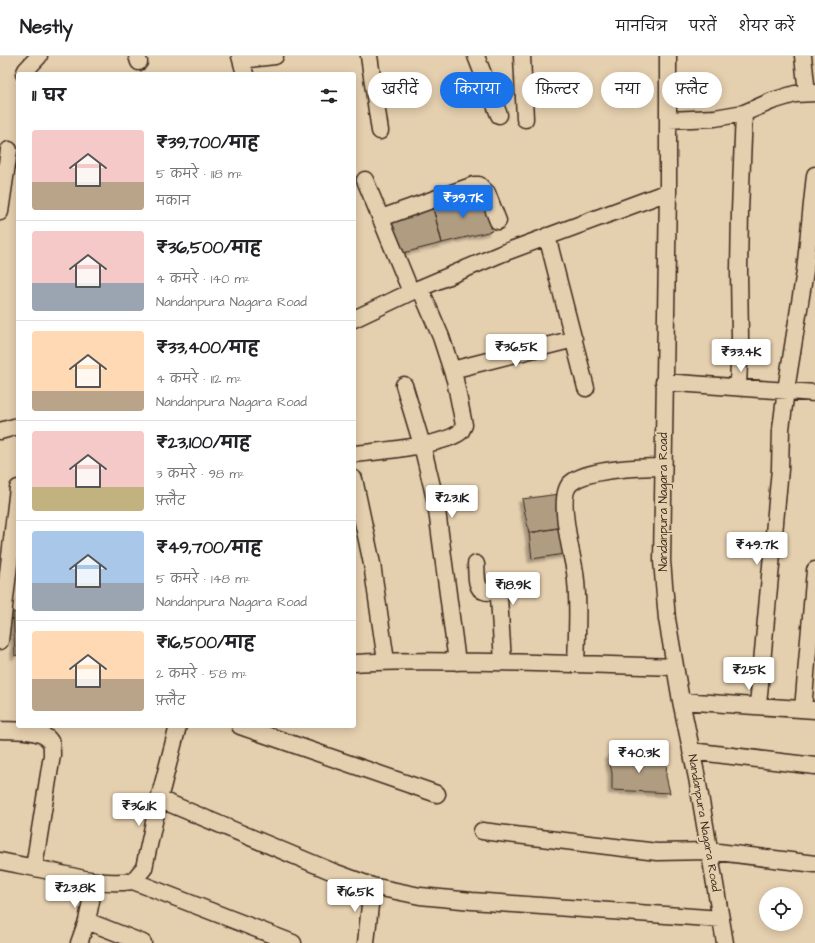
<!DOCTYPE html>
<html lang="hi">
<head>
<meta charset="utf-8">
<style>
  body { margin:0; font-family:"Architects Daughter","Playpen Sans Deva",sans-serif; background:#f6f6f6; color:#202124; height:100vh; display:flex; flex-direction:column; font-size:15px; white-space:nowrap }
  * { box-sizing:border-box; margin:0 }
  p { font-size:13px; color:#757577 }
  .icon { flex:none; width:22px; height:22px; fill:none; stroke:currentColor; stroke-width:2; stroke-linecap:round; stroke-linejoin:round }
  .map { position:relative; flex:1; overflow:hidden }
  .drawer { position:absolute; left:16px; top:16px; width:340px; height:656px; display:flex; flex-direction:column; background:#fff; border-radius:4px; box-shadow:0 2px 10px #0003 }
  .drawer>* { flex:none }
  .banner { position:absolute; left:368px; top:16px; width:380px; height:36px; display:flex; gap:8px }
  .controls { position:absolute; left:759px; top:831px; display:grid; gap:8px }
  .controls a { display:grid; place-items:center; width:44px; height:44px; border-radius:50%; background:#fff; box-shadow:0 2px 10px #0003; font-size:20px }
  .price { position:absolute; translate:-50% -34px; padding:0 9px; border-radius:4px; background:#fff; color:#222; font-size:13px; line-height:26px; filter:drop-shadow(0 1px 2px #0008) }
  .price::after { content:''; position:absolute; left:50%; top:24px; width:12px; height:9px; margin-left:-6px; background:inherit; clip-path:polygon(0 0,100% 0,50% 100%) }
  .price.current { background:#1a73e8; color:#fff }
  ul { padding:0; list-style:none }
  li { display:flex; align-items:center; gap:12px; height:100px; padding:0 16px }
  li+li { border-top:1px solid #e0e0e0 }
  li span { display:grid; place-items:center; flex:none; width:112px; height:80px; border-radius:4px; color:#555 }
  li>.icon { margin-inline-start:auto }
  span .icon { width:48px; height:48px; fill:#fffc; stroke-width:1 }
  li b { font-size:17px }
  h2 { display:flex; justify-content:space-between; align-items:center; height:48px; padding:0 16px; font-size:17px }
  .pill { padding:0 14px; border-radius:18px; background:#fff; box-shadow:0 2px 10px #0003; font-size:14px; line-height:36px }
  .pill.current { background:#1a73e8; color:#fff }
  header { display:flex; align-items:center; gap:24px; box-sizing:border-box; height:56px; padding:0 20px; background:#fff; border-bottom:1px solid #e0e0e0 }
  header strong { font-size:19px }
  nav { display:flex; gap:22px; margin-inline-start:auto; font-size:14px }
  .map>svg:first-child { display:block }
  .building { fill:#b09c81; stroke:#3b2a1e; filter:url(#shadow) }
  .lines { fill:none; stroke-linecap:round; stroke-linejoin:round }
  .minor-casing { stroke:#3b2a1e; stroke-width:19 }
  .minor { stroke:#e4cfae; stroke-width:16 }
  .labels { text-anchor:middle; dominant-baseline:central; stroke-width:3.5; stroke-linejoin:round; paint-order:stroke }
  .street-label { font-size:12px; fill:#3b2a1e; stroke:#e4cfae }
</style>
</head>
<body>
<header>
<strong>Nestly</strong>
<nav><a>मानचित्र</a><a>परतें</a><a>शेयर करें</a></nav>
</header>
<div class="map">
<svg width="815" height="887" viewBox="0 0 815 887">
  <defs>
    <filter id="shadow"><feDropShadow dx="-3.5" dy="3.5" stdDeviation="1" flood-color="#0004"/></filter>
  </defs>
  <rect width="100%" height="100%" fill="#e4cfae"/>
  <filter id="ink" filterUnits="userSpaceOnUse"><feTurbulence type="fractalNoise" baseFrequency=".025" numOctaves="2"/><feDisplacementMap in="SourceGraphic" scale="8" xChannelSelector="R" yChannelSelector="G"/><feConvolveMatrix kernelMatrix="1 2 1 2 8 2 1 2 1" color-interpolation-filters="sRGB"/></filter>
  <g filter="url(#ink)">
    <!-- building -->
    <path class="building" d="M483 139 492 175 442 187 433 152Z
      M433 152 442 187 399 198 390 163Z
      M559 438 563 471 529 477 522 443Z
      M563 471 571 497 532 503 529 477Z
      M13 556 18 557V599L15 600Z
      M608 699 667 701 666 720 670 737 612 734V717Z"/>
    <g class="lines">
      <defs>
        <path id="minor" d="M137 0 139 6
          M240 0 245 18
          M369 0 380 75
          M476 0 499 59
          M522 0 525 63
          M668 0V136L662 505 667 563 681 645 697 722 725 887
          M803 0 807 37
          M241 4 275 0
          M24 18 26 14 39 0
          M668 64 715 62 744 57 772 45 795 38 815 37
          M365 124 411 236
          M0 156 9 94
          M381 162 474 129H479L487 137 498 165
          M547 180 586 332
          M354 263 411 236 503 197 668 136
          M452 314 574 283
          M664 326 815 337
          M404 329 422 389 436 447 457 606
          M738 331 740 282 739 215 740 155 744 57
          M0 375 18 370
          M354 398C375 396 448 389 461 375 462 373 463 371 464 369L455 324 441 281 420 232
          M354 423 372 508 386 605
          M476 508C477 516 475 533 484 535 488 537 492 535 497 537L499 541 503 606
          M0 585 18 432
          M354 607C400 604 447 605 493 606 554 607 614 609 675 611
          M576 607C577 577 579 546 575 516 572 498 556 439 571 427 587 413 641 411 663 411
          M681 645 815 654
          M758 649 780 413 781 373 786 334 805 215 815 119
          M803 653 815 514
          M240 670 437 738
          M0 674C14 675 44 672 51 687 52 690 52 696 52 699L34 811
          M691 695 815 710
          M159 743 331 815 372 830 420 840 472 845 721 863
          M482 775 657 796 710 795 815 808
          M0 805C19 809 38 812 58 817 84 823 105 829 133 825L144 812 159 743 178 670
          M133 825 293 887
          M87 865 143 887
          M79 887 87 865 95 825
          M366 887 372 830"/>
      </defs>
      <!-- minor casing -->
      <use href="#minor" class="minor-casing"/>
      <!-- minor -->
      <use href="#minor" class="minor"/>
    </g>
  </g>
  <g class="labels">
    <!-- street labels -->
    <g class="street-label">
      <text transform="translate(663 446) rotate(-90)">Nandanpura Nagara Road</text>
      <text transform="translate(704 767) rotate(80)">Nandanpura Nagara Road</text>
    </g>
  </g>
</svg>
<div class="controls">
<a><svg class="icon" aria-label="locate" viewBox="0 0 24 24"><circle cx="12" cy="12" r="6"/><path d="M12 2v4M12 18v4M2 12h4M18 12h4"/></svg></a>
</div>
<b class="price current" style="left:463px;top:163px">₹39.7K</b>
<b class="price" style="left:516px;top:312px">₹36.5K</b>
<b class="price" style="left:741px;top:317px">₹33.4K</b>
<b class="price" style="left:452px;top:463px">₹23.1K</b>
<b class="price" style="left:757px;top:510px">₹49.7K</b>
<b class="price" style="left:513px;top:550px">₹18.9K</b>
<b class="price" style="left:749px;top:635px">₹25K</b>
<b class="price" style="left:639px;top:718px">₹40.3K</b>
<b class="price" style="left:139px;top:771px">₹36.1K</b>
<b class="price" style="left:75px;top:853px">₹23.8K</b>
<b class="price" style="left:355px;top:857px">₹16.5K</b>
<div class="banner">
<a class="pill">खरीदें</a>
<a class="pill current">किराया</a>
<a class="pill">फ़िल्टर</a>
<a class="pill">नया</a>
<a class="pill">फ़्लैट</a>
</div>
<section class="drawer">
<h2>11 घर<svg class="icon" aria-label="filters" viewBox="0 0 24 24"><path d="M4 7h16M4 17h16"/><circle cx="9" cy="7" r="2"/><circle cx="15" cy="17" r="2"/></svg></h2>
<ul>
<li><span style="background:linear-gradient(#f6c9c9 65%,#b9a48a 0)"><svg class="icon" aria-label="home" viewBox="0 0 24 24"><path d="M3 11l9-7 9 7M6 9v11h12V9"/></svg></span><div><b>₹39,700/माह</b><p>5 कमरे · 118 m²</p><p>मकान</p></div></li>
<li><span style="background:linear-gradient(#f6c9c9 65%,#9aa5b1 0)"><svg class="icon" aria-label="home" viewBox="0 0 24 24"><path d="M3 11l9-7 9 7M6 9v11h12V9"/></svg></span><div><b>₹36,500/माह</b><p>4 कमरे · 140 m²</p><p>Nandanpura Nagara Road</p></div></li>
<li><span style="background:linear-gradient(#ffd9b3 75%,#b9a48a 0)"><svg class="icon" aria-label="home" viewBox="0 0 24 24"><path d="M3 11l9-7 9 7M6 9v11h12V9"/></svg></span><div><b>₹33,400/माह</b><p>4 कमरे · 112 m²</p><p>Nandanpura Nagara Road</p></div></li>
<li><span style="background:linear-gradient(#f6c9c9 70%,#c2b280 0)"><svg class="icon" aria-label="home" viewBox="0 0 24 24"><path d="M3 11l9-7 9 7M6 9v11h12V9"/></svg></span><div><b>₹23,100/माह</b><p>3 कमरे · 98 m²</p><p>फ़्लैट</p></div></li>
<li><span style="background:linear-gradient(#a9c7e8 65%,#9aa5b1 0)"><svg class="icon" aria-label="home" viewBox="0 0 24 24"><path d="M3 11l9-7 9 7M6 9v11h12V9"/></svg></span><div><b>₹49,700/माह</b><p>5 कमरे · 148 m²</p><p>Nandanpura Nagara Road</p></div></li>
<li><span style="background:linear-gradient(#ffd9b3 60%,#b9a48a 0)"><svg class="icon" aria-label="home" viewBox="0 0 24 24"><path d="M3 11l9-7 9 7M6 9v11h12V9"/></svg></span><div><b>₹16,500/माह</b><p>2 कमरे · 58 m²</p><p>फ़्लैट</p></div></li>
</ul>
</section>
</div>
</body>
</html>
